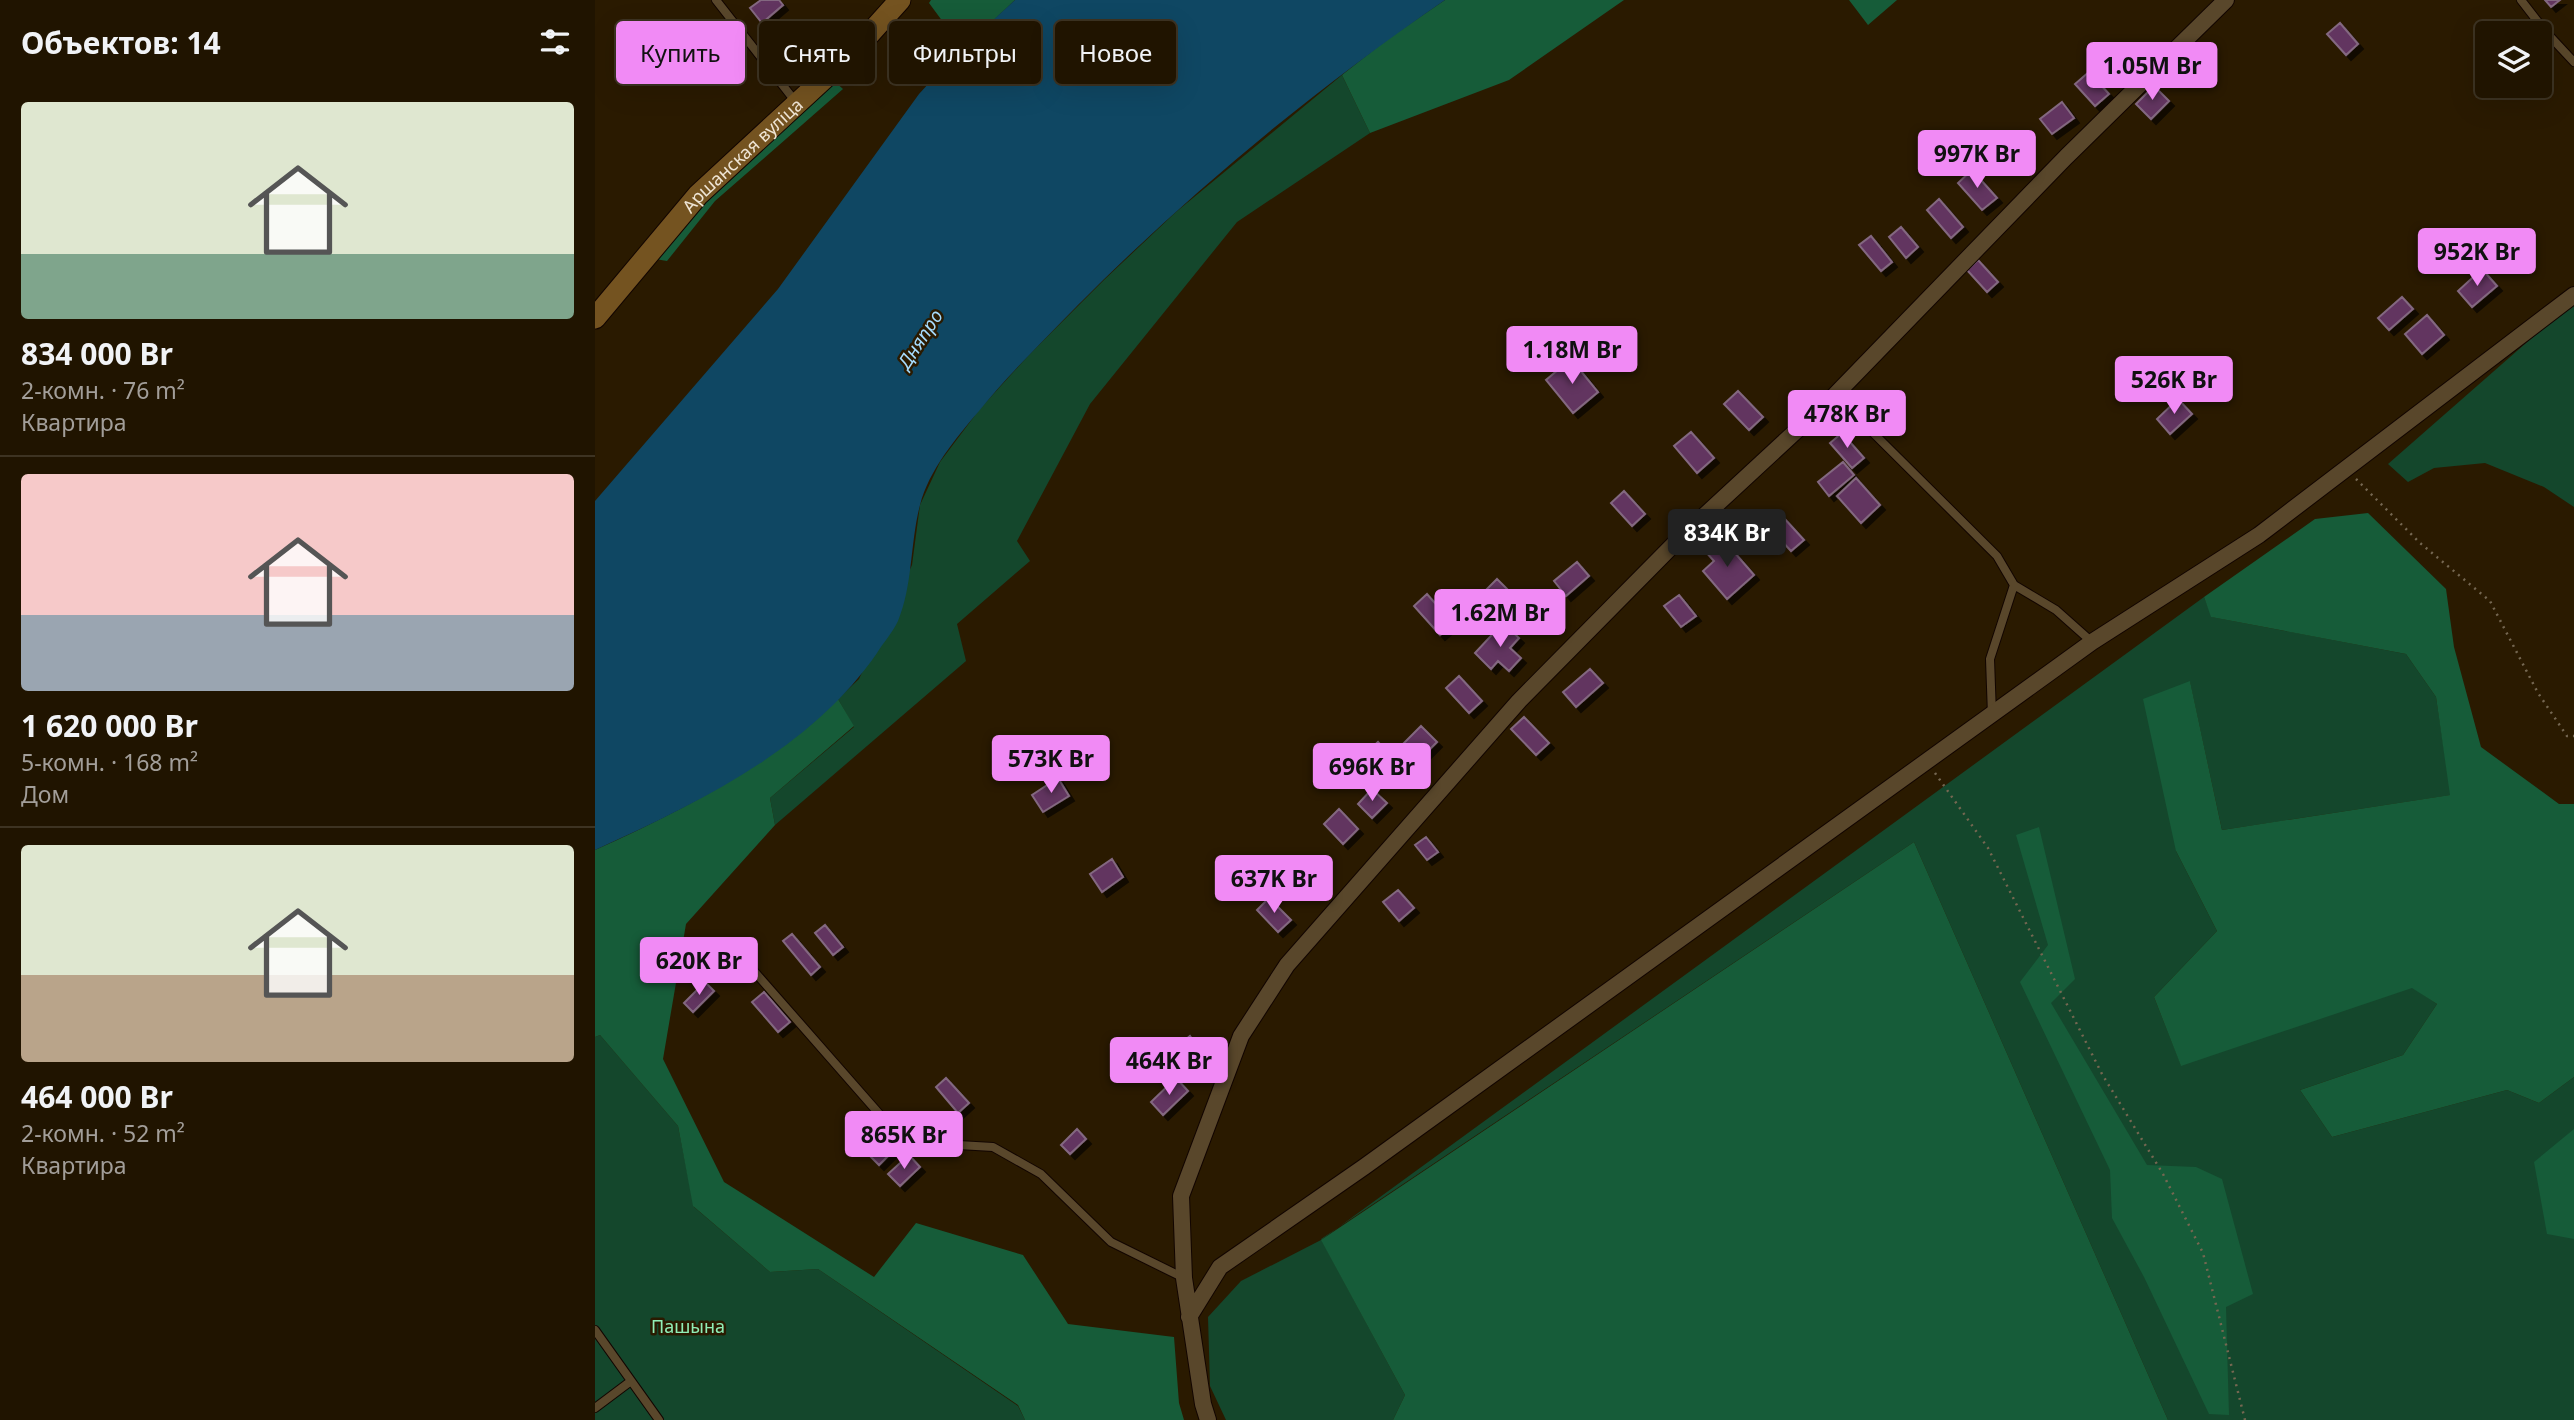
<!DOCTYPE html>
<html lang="ru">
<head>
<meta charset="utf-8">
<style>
  body { margin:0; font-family:"Noto Sans",sans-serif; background:#2d210f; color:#f1f3f6; height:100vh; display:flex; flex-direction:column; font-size:26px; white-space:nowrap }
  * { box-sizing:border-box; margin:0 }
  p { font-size:23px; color:#a29e99 }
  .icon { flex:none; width:38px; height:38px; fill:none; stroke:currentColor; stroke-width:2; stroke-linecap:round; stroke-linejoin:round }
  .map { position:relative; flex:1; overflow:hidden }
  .details { display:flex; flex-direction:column; background:#201400; width:595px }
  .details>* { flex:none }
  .hud { position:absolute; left:21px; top:21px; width:665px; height:63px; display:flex; gap:14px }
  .fabs { position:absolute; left:1880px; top:21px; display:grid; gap:14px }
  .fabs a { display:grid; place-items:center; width:77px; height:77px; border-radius:7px; background:#201400; box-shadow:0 7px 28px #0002,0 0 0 2px #3d3322; font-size:35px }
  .price { position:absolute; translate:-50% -60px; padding:0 16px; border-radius:7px; background:#f18af5; color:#111; font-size:23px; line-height:46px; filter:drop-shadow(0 2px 4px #0008) }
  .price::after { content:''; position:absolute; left:50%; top:42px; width:21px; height:16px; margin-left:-10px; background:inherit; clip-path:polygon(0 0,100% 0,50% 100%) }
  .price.selected { background:#222; color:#fff }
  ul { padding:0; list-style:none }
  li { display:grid; align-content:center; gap:14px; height:371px; padding:0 21px }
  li+li { border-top:2px solid #3d3322 }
  li span { display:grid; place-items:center; height:217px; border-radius:7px; color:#555 }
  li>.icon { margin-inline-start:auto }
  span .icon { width:126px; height:126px; fill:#fffc; stroke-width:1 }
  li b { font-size:30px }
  h2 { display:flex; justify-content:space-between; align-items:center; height:84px; padding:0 21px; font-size:30px }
  .chip { padding:0 24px; border-radius:7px; background:#201400; box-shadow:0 7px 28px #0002,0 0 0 2px #3d3322; font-size:24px; line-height:63px }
  .chip.selected { background:#f18af5; color:#111 }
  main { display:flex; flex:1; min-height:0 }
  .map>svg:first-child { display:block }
  .green { fill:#14472c }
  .forest { fill:#165c39 }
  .water { fill:#0f4763 }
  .building { fill:#623460; stroke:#836880; stroke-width:2; filter:url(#shadow) }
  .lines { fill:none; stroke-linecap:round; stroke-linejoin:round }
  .lane-casing { stroke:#120500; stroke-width:10 }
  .street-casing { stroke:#120500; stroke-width:18 }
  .secondary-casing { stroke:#120500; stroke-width:23 }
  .path { stroke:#756751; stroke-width:2.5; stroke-dasharray:2 5; stroke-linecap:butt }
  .lane { stroke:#59472b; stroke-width:8 }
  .street { stroke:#59472b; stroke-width:16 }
  .secondary { stroke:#745320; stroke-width:21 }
  .labels { text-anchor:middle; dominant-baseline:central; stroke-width:5; stroke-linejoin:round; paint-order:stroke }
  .street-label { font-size:18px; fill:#efe5d5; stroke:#2a1a00 }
  .park-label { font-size:18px; fill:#90eeb6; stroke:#2a1a00 }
  .water-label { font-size:19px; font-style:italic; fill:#a5dbfc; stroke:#2a1a00 }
</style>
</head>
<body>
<main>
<section class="details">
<h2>Объектов: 14<svg class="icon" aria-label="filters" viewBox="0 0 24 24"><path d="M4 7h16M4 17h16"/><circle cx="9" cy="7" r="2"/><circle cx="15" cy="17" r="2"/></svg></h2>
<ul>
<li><span style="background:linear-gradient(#dfe7d0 70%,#7fa58c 0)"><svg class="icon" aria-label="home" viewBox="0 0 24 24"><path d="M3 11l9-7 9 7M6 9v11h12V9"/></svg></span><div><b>834 000 Br</b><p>2-комн. · 76 m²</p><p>Квартира</p></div></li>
<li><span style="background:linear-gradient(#f6c9c9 65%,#9aa5b1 0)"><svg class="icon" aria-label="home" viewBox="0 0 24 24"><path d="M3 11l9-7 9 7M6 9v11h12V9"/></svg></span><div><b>1 620 000 Br</b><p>5-комн. · 168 m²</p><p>Дом</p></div></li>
<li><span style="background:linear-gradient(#dfe7d0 60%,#b9a48a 0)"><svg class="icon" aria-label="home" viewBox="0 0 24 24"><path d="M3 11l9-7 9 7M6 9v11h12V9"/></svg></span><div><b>464 000 Br</b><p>2-комн. · 52 m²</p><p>Квартира</p></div></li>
</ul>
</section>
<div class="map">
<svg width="1979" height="1420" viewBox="0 0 1979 1420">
  <defs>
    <filter id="shadow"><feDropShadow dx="5" dy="5" stdDeviation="0" flood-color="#0009"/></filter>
  </defs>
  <rect width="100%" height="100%" fill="#2a1a00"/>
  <!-- green -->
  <path class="green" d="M747 75 775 133 642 222 495 404 422 541 435 561 362 624 371 661 180 825 175 798 259 727 243 699 264 679 317 565 325 505 345 462 384 410 434 355 510 279 581 212Z
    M1979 301V507L1949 487 1890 463 1839 468 1813 482 1793 464Z
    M1609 597 1617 617 1811 654 1841 697 1856 795 1627 830 1595 682 1581 851 1622 931 1559 997 1586 1065 1817 987 1842 1004 1808 1055 1705 1090 1737 1137 1912 1090 1944 1103 1979 1077V1420H1573L1319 842 726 1239 810 1395 798 1420H631L615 1386 613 1317 646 1281 726 1240Z
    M5 1035 83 1126 99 1207 175 1272 223 1269 423 1406 430 1420H0V1037Z"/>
  <!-- forest -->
  <path class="forest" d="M336 0H420L368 49 334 3Z
    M850 0H1029L914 80 775 133 747 75 790 41Z
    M1254 0H1302L1273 25Z
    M239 81 248 89 120 201 72 261 60 259 111 196Z
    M1773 513 1851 589 1859 647 1886 747 1964 804H1979V1077L1944 1103 1912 1090 1737 1137 1705 1090 1808 1055 1842 1004 1817 988 1586 1066 1559 997 1622 931 1581 851 1548 699 1595 681 1627 830 1855 795 1841 697 1811 654 1616 617 1609 597 1720 519Z
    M243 699 259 726 175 798 180 825 91 924 68 1059 129 1182 279 1277 321 1223 428 1255 473 1324 579 1337 584 1403 589 1420H430L423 1405 223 1269 175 1272 98 1206 83 1126 5 1035 0 1037V850C89 810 171 767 243 699Z
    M1444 827 1480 979 1456 1003 1552 1165 1601 1167 1627 1179 1658 1294 1631 1307 1634 1415 1614 1414 1549 1277 1517 1218 1515 1170 1425 982 1453 945 1421 835Z
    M1319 842 1573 1420H798L810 1395 726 1240Z
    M1979 1129V1239L1952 1234 1939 1162Z"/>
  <!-- water -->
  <path class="water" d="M420 0H850C719 90 594 193 482 306 449 340 414 374 384 411 361 438 334 470 325 505 315 543 318 585 303 621 298 632 288 643 282 653 216 749 103 803 0 850V501L183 289 324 94 357 58Z"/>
  <!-- building -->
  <path class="building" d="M166 0H184L188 5 167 23 155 8Z
    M1950 0H1965L1956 7Z
    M1745 23 1763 44 1751 55 1732 34Z
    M1494 72 1514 94 1500 106 1480 84Z
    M1559 86 1574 101 1556 119 1541 104Z
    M1467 102 1479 118 1457 134 1445 119Z
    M1377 170 1402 198 1387 210 1363 183Z
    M1344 199 1368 227 1356 238 1332 210Z
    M1306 227 1323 247 1311 258 1294 237Z
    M1276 236 1297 262 1286 271 1264 245Z
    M1383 260 1403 282 1392 292 1372 270Z
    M1887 269 1902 286 1877 307 1863 291Z
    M1807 297 1818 309 1794 330 1783 318Z
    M1832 315 1849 335 1827 354 1810 334Z
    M976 359 1003 392 978 413 951 380Z
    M1143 391 1168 417 1154 430 1129 404Z
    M1583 399 1597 414 1575 434 1562 419Z
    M1096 432 1119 458 1102 473 1079 446Z
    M1247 433 1269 458 1257 468 1235 443Z
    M1248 462 1259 475 1234 496 1223 482Z
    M1261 478 1285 505 1266 523 1242 496Z
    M1029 491 1050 514 1037 526 1016 503Z
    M1188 517 1209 540 1196 551 1175 528Z
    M1126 537 1159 575 1132 599 1108 571 1119 561 1110 551Z
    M982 562 994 576 971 596 959 581Z
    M902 579 921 598 902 617 883 598Z
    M832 594 858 624 845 635 819 606Z
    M1084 595 1101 616 1086 627 1069 606Z
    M908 623 924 638 915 648 926 658 914 671 903 661 896 669 880 653Z
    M995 669 1008 683 981 707 968 692Z
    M864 676 887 701 874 713 851 688Z
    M929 717 954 743 941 755 916 729Z
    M826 726 842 742 823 761 807 745Z
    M783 742 810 771 797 782 770 754Z
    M463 778 474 796 448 812 437 795Z
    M777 789 792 803 777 818 763 804Z
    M744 809 763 829 748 844 729 824Z
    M831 837 843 852 832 860 820 845Z
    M517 859 528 877 507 892 495 874Z
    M803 890 819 908 804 921 788 902Z
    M674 898 696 920 683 932 662 910Z
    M230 925 248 947 238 955 220 933Z
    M197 934 225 967 216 975 188 941Z
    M110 982 119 991 98 1012 89 1003Z
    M169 992 195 1022 183 1032 157 1002Z
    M595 1036 605 1049 579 1070 569 1057Z
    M351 1078 374 1103 363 1113 341 1087Z
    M581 1078 593 1091 568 1115 556 1102Z
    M482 1129 491 1139 475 1154 466 1145Z
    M294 1133 305 1144 284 1165 273 1154Z
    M314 1155 325 1167 305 1186 293 1174Z"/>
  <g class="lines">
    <defs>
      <path id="lane" d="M121 0 200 101
        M1926 0 1950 31 1979 62
        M1240 395 1402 556 1419 585 1461 610 1497 642
        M1397 715 1395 659 1419 585
        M137 946 294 1125 329 1143 398 1147 446 1174 516 1242 589 1278
        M0 1330 64 1420
        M0 1408 36 1381"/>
      <path id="street" d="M594 1317 625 1267 769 1167 1497 642 1664 535 1979 295
        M613 1420 608 1404 589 1278 586 1196 646 1036 692 965 924 701 1081 542 1240 395 1471 157 1631 0"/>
      <g id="secondary">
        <path id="s1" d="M0 318 103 195 261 49 305 0"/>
      </g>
    </defs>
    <!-- lane casing -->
    <use href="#lane" class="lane-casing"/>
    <!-- street casing -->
    <use href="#street" class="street-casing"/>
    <!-- secondary casing -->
    <use href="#secondary" class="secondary-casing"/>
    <!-- path -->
    <path class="path" d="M1761 479 1825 543 1895 601 1943 693 1972 736H1979
      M1340 773 1393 848 1507 1074 1568 1174 1608 1253 1650 1420"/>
    <!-- lane -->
    <use href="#lane" class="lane"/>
    <!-- street -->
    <use href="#street" class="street"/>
    <!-- secondary -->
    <use href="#secondary" class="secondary"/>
  </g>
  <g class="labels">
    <!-- street labels -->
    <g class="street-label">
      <text stroke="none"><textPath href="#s1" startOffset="220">Аршанская вуліца</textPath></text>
    </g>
    <!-- park labels -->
    <g class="park-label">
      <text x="93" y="1326">Пашына</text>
    </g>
    <!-- water labels -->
    <g class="water-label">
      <text transform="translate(325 339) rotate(-57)">Дняпро</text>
    </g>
  </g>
</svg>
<div class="fabs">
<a><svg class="icon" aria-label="layers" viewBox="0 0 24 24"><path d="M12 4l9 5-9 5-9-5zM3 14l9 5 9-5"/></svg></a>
</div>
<b class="price" style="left:1557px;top:102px">1.05M Br</b>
<b class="price" style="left:1382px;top:190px">997K Br</b>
<b class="price" style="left:1882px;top:288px">952K Br</b>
<b class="price" style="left:977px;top:386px">1.18M Br</b>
<b class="price" style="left:1579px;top:416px">526K Br</b>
<b class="price" style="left:1252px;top:450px">478K Br</b>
<b class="price selected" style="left:1132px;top:569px">834K Br</b>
<b class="price" style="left:905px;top:649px">1.62M Br</b>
<b class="price" style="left:456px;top:795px">573K Br</b>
<b class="price" style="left:777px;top:803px">696K Br</b>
<b class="price" style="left:679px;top:915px">637K Br</b>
<b class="price" style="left:104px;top:997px">620K Br</b>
<b class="price" style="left:574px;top:1097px">464K Br</b>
<b class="price" style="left:309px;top:1171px">865K Br</b>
<div class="hud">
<a class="chip selected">Купить</a>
<a class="chip">Снять</a>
<a class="chip">Фильтры</a>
<a class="chip">Новое</a>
</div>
</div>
</main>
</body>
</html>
